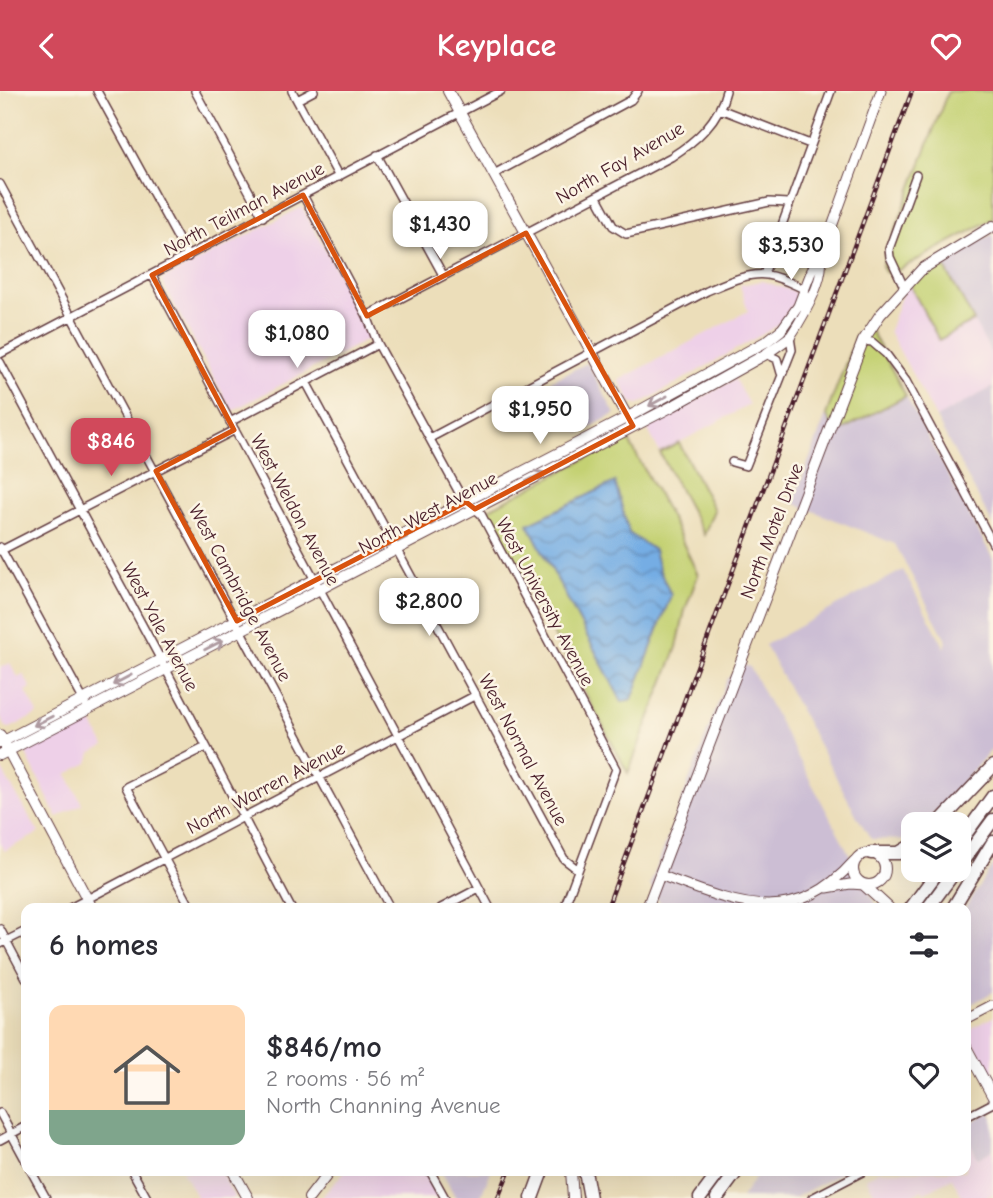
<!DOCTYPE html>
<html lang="en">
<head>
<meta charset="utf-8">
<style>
  body { margin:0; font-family:"Comic Neue",sans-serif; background:#f7f7f7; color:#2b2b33; height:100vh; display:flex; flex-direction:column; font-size:26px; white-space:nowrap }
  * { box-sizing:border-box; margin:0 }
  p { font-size:23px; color:#7c7c81 }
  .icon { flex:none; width:38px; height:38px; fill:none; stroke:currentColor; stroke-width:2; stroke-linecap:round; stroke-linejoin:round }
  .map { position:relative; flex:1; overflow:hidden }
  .panel { position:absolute; left:21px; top:812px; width:950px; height:273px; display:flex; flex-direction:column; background:#fff; border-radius:14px; box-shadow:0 7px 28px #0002 }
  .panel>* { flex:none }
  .fabs { position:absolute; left:901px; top:721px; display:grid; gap:14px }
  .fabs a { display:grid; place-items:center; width:70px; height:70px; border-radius:14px; background:#fff; box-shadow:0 7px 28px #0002; font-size:35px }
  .price { position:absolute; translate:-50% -60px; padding:0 16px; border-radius:14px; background:#fff; color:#222; font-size:23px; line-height:46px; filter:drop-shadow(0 2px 4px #0008) }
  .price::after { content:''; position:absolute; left:50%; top:42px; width:21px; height:16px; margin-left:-10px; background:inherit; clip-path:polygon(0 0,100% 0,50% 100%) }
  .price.active { background:#d1495b; color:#fff }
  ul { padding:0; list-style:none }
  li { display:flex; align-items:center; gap:21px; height:175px; padding:0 28px }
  li span { display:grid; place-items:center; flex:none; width:196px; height:140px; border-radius:14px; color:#555 }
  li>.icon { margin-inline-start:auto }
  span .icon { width:84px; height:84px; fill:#fffc; stroke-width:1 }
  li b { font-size:30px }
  h2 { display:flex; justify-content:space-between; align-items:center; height:84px; padding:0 28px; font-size:30px }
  header { display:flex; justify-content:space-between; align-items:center; height:91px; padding:0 28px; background:#d1495b; color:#fff; font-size:32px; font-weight:700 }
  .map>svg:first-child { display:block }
  .built { fill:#eed0e8 }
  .industrial { fill:#ccbed4 }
  .grass { fill:#c4d173; stroke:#87784f; stroke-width:2 }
  .water { fill:url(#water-waves); stroke:#606688; stroke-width:2 }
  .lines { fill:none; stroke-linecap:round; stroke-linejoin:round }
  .minor-casing { stroke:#623c40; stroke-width:10 }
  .tertiary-casing { stroke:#623c40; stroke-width:11 }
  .secondary-casing { stroke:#623c40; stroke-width:12 }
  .motorway-casing { stroke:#623c40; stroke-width:15 }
  .minor { stroke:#fff; stroke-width:7 }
  .tertiary { stroke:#fff; stroke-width:9 }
  .secondary { stroke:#fff; stroke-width:10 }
  .motorway { stroke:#fff; stroke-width:12 }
  .rail-casing { stroke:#4a1f2b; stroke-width:4.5 }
  .rail { stroke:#fcf5e5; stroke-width:2; stroke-dasharray:5; stroke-linecap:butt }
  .oneway { stroke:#ae9aa0 }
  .marked { fill:none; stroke:#d8530f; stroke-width:5; stroke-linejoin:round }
  .labels { text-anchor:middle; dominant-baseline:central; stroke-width:5; stroke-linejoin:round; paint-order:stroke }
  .street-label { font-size:19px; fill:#4a1f2b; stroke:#fcf5e5 }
</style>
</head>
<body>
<header><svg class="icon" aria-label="back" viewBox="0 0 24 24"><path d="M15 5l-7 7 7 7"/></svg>Keyplace<svg class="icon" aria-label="heart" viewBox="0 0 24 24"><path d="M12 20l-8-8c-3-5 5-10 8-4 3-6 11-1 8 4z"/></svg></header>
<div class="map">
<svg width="993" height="1107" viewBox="0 0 993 1107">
  <defs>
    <pattern id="water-waves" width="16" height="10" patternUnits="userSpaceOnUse" patternTransform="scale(1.75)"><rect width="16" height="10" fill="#75ade4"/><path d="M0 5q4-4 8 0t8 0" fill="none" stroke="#628cb9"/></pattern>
  </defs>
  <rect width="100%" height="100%" fill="#fcf5e5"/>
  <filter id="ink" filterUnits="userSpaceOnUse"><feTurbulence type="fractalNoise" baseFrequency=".0143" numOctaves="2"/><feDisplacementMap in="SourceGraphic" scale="14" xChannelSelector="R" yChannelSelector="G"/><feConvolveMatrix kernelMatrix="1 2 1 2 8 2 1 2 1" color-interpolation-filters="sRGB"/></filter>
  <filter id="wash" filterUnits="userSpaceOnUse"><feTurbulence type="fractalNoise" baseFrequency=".00686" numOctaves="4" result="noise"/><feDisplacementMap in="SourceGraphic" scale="28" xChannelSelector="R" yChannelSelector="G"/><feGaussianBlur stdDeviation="1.57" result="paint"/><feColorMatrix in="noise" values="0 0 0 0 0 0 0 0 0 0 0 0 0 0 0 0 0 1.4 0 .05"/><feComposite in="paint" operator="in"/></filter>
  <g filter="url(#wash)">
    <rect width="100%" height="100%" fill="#ecdeba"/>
    <!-- built -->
    <path class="built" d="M302 116 366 233 368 248 232 320 161 189Z
      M907 189 939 249 974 230 993 265V296L936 327 889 240Z
      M762 190 793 200 795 202 796 207 793 214 777 235 638 314 631 311 619 289 748 220 740 194Z
      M735 288 749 314 660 362 648 339 649 335Z
      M10 572 18 586 23 583 31 597 26 600 38 623 10 637 6 636 0 625V577Z
      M89 626 105 655 91 662 88 672 67 683 82 713 57 726 26 663 28 658Z
      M0 676 39 742 4 760 0 753Z
      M993 926V990L970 946 972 937Z
      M966 1045 978 1067 993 1059V1103L985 1107H963L952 1087 924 1102 922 1099 906 1107H877L866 1087 879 1080H966Z
      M182 1080H220L235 1107H197Z
      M345 1080H425L439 1107H321Z"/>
    <!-- industrial -->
    <path class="industrial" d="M993 143V266L942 171Z
      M587 272 615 323 579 342 551 290Z
      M993 296V434L936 327Z
      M906 305 993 468V657L929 728 923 733H914L913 740 902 749 871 748 858 727 765 554 903 479 945 557 946 549 895 453 793 412 826 324 836 342Z
      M743 574 750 576 878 817H663L650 794 727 588Z
      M993 774V901L966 916 965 817Z
      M990 1021 993 1027V1059L978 1067 966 1045V1034Z
      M441 1080H491L480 1107H456Z
      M760 1080H845L794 1107H741Z"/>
    <!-- grass -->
    <path class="grass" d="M948 0H993V128L891 183 885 181 882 175Z
      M942 171 974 230 939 249 907 189Z
      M868 234 906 305 836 342 826 324 856 245Z
      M624 348 629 350 675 435 698 484 685 519 677 556 628 682 487 419Z
      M679 352 714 419 704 444 660 362Z"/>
    <!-- water -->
    <path class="water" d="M615 391 629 442 654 459 659 478 671 504 632 608 622 611 528 433Z"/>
  </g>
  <g filter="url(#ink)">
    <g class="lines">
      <defs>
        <path id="minor" d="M97 0 188 166
          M195 0 263 126
          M292 0 339 86
          M297 9 314 0
          M720 18 810 53
          M377 64 443 184
          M494 83 631 9 638 0
          M0 93 390 817
          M303 104 367 225 378 253 462 407 481 423 616 678 564 817
          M597 106 613 135 626 143 769 111 788 112
          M764 183 831 0
          M152 184 490 817
          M904 196 890 166 889 158 916 84
          M367 225 671 66C696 50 719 30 726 0
          M863 250 872 251 886 263 906 290 993 453
          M0 263 501 0
          M766 263 777 268 781 282
          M0 271 161 569 291 817
          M306 291 564 768 577 778
          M230 331 378 253
          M430 347 707 200C724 193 748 181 767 184 780 186 793 193 804 198L807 206 803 216
          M732 371 746 375 792 259 790 246
          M0 456 85 612
          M0 460 235 339
          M70 817 476 604
          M191 817 126 696 206 656
          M441 817 479 797
          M0 838 26 887
          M0 853 26 840
          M0 1022 26 1070
          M966 1026 993 1012
          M0 1049 26 1035
          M31 1080 46 1107
          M132 1080 147 1107
          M430 1080 445 1107
          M812 1107 864 1080"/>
        <path id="tertiary" d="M781 239 798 215 815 171 821 166 881 0
          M790 246C803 226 825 189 821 166
          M660 784C735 812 792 840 854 770
          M827 797 850 793 865 794
          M966 929 993 915"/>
        <path id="secondary" d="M448 0 630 331
          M0 644 92 817
          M0 652 628 326 767 250 781 239
          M0 664 673 315 766 263 790 246
          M853 778a16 16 0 1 1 32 0a16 16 0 1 1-32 0Z
          M865 795 889 817
          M647 817 863 250 880 224 922 178 993 135
          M966 956 993 1006
          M233 1080 248 1107
          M571 1080 573 1107
          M309 1107 330 1080"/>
        <path id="motorway" d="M938 733 993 675
          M959 752 993 705
          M871 762H899L914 753
          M959 775 993 729
          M911 817 939 779
          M928 817 956 779
          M953 817 993 751
          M585 1080 590 1107
          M532 1107 542 1080
          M700 1107 720 1080
          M717 1107 737 1080"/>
      </defs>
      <!-- minor casing -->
      <use href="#minor" class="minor-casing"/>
      <!-- tertiary casing -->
      <use href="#tertiary" class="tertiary-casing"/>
      <!-- secondary casing -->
      <use href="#secondary" class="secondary-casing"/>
      <!-- motorway casing -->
      <use href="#motorway" class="motorway-casing"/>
      <!-- minor -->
      <use href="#minor" class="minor"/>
      <!-- tertiary -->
      <use href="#tertiary" class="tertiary"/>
      <!-- secondary -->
      <use href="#secondary" class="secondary"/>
      <!-- motorway -->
      <use href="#motorway" class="motorway"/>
      <defs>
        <path id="rail" d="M607 817 912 0
          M498 1107 509 1080"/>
      </defs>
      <!-- rail casing -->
      <use href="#rail" class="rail-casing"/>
      <!-- rail -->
      <use href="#rail" class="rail"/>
    </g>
    <!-- one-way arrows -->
    <defs><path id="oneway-shaft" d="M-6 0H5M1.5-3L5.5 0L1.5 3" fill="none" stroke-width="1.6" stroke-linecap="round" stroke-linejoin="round" transform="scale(1.75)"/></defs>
    <g class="oneway">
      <use href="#oneway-shaft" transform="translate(658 310) rotate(151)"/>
      <use href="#oneway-shaft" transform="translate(535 386) rotate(-27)"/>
      <use href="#oneway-shaft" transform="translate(214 554) rotate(-27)"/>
      <use href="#oneway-shaft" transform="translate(122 589) rotate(152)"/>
      <use href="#oneway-shaft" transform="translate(43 630) rotate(153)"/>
    </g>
  </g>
  <!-- marked area -->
  <path class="marked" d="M303 104 367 225 526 142 633 335 475 418 466 411 237 530 156 380 234 339 152 184Z"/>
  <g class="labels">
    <!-- street labels -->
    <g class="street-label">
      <text transform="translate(620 72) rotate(-30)">North Fay Avenue</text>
      <text transform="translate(244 118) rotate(-28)">North Teilman Avenue</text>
      <text transform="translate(295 419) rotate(62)">West Weldon Avenue</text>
      <text transform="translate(428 422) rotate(-28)">North West Avenue</text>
      <text transform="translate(772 440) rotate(-69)">North Motel Drive</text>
      <text transform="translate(240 502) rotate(62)">West Cambridge Avenue</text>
      <text transform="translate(545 511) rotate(62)">West University Avenue</text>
      <text transform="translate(160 536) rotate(62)">West Yale Avenue</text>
      <text transform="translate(523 659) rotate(62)">West Normal Avenue</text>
      <text transform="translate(266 697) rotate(-28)">North Warren Avenue</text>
    </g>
  </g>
</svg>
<div class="fabs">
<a><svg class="icon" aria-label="layers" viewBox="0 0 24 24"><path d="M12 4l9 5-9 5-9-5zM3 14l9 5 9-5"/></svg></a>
</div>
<b class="price" style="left:440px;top:170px">$1,430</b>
<b class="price" style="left:791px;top:191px">$3,530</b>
<b class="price" style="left:297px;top:279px">$1,080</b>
<b class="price" style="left:540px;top:355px">$1,950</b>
<b class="price active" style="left:111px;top:387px">$846</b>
<b class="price" style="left:429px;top:547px">$2,800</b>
<section class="panel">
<h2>6 homes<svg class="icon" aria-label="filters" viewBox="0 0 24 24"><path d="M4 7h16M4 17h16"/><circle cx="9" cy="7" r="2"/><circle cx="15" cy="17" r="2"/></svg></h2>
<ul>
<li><span style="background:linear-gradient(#ffd9b3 75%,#7fa58c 0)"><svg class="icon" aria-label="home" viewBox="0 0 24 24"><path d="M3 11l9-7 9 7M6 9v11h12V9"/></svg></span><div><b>$846/mo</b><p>2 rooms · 56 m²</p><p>North Channing Avenue</p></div><svg class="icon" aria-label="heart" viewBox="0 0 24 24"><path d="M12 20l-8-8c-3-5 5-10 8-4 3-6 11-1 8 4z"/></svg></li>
</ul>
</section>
</div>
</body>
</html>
